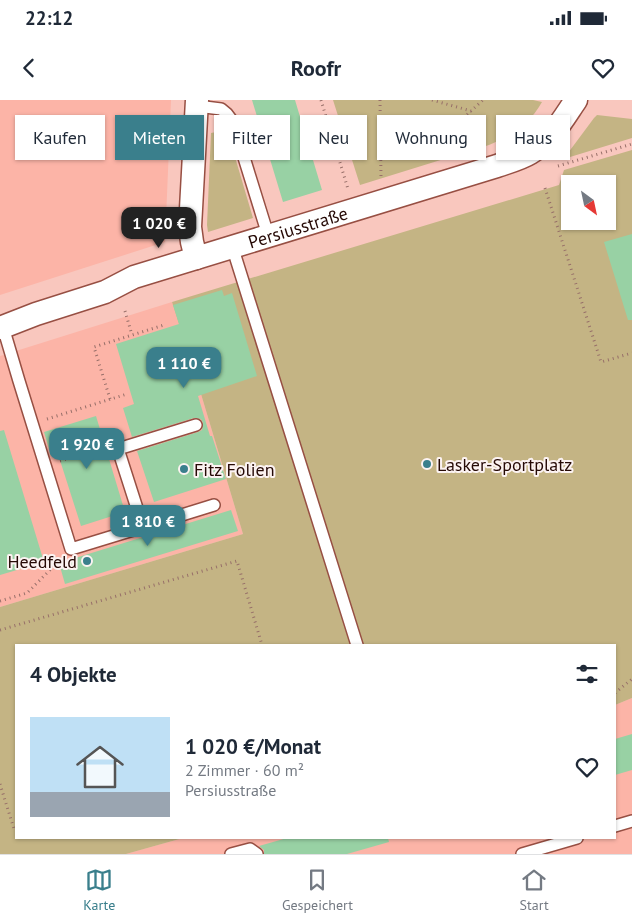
<!DOCTYPE html>
<html lang="de">
<head>
<meta charset="utf-8">
<style>
  body { margin:0; font-family:"PT Sans",sans-serif; background:#f2f2f3; color:#1f2937; height:100vh; display:flex; flex-direction:column; font-size:19px; white-space:nowrap }
  * { box-sizing:border-box; margin:0 }
  p { font-size:16px; color:#747a83 }
  .icon { flex:none; width:28px; height:28px; fill:none; stroke:currentColor; stroke-width:2; stroke-linecap:round; stroke-linejoin:round }
  .map { position:relative; flex:1; overflow:hidden }
  .side { position:absolute; left:15px; top:544px; width:601px; height:195px; display:flex; flex-direction:column; background:#fff; border-radius:0px; box-shadow:0 1px 4px #0004 }
  .side>* { flex:none }
  .hud { position:absolute; left:15px; top:15px; width:602px; height:45px; display:flex; gap:10px }
  .needle { width:32px; rotate:147deg }
  .fabs { position:absolute; left:561px; top:75px; display:grid; gap:10px }
  .fabs a { display:grid; place-items:center; width:55px; height:55px; border-radius:0px; background:#fff; box-shadow:0 1px 4px #0004; font-size:25px }
  .price { position:absolute; translate:-50% -42px; padding:0 11px; border-radius:10px; background:#3a7f8c; color:#fff; font-size:16px; line-height:32px; filter:drop-shadow(0 1px 2px #0008) }
  .price::after { content:''; position:absolute; left:50%; top:30px; width:15px; height:11px; margin-left:-8px; background:inherit; clip-path:polygon(0 0,100% 0,50% 100%) }
  .price.current { background:#222; color:#fff }
  ul { padding:0; list-style:none }
  li { display:flex; align-items:center; gap:15px; height:125px; padding:0 15px }
  li span { display:grid; place-items:center; flex:none; width:140px; height:100px; border-radius:0px; color:#555 }
  li>.icon { margin-inline-start:auto }
  span .icon { width:60px; height:60px; fill:#fffc; stroke-width:1 }
  li b { font-size:21px }
  h2 { display:flex; justify-content:space-between; align-items:center; height:60px; padding:0 15px; font-size:21px }
  .tag { padding:0 18px; border-radius:0px; background:#fff; box-shadow:0 1px 4px #0004; font-size:18px; line-height:45px }
  .tag.current { background:#3a7f8c; color:#fff }
  .status { display:flex; justify-content:space-between; align-items:center; height:35px; padding:0 25px; background:#fff; direction:ltr }
  .status svg { height:14px; fill:currentColor }
  header { display:flex; justify-content:space-between; align-items:center; height:65px; padding:0 15px; background:#fff; font-size:22px; font-weight:800 }
  .menu { display:flex; justify-content:space-around; align-items:center; height:70px; border-top:1px solid #e0e1e3; background:#fff; font-size:14px; color:#747a83 }
  .menu a { display:grid; justify-items:center; gap:2px }
  .menu .current { color:#3a7f8c }
  .map>svg:first-child { display:block }
  .built { fill:#fcb4a7 }
  .green { fill:#c4b484; fill-rule:evenodd }
  .building { fill:#98d1a4 }
  .lines { fill:none; stroke-linecap:round; stroke-linejoin:round }
  .service-casing { stroke:#974f43; stroke-width:14 }
  .minor-casing { stroke:#974f43; stroke-width:25 }
  .path { stroke:#976f69; stroke-width:3; stroke-dasharray:1 4; stroke-linecap:butt }
  .service { stroke:#fff; stroke-width:11 }
  .minor { stroke:#fff; stroke-width:22 }
  .poi-dot { fill:#3a7f8c; stroke:#fcf3f2; stroke-width:2 }
  .labels { text-anchor:middle; dominant-baseline:central; stroke-width:4; stroke-linejoin:round; paint-order:stroke }
  .street-label { font-size:18px; fill:#250905; stroke:#fcf3f2 }
  .poi-label { font-size:18px; fill:#250905; stroke:#fcf3f2; text-anchor:start }
</style>
</head>
<body>
<div class="status"><b>22:12</b><svg viewBox="0 0 49 12"><path d="M0 12V9h3v3zM5 12V6h3v6zM10 12V3h3v9zM15 12V0h3v12zM26 1h20v11H26zM47 4h2v5h-2z"/></svg></div>
<header><svg class="icon" aria-label="back" viewBox="0 0 24 24"><path d="M15 5l-7 7 7 7"/></svg>Roofr<svg class="icon" aria-label="heart" viewBox="0 0 24 24"><path d="M12 20l-8-8c-3-5 5-10 8-4 3-6 11-1 8 4z"/></svg></header>
<div class="map">
<svg width="632" height="754" viewBox="0 0 632 754">
  <rect width="100%" height="100%" fill="#f9c7be"/>
  <!-- built -->
  <path class="built" d="M0 0H171L165 142 0 195Z
    M172 202 201 294 243 434 0 507V256Z
    M632 598V754H126L183 738H615V605Z"/>
  <!-- green -->
  <path class="green" d="M333 0H533L542 2C529 25 513 35 489 45L360 85Z
    M597 15 632 19V38L570 57 568 56V53L594 18Z
    M227 30 253 118 208 132 207 125 211 33Z
    M632 50V598L615 605V545H16V738H183L126 754H0V507L243 434 201 294 172 202 559 85 564 70ZM570 84H608V121H570Z"/>
  <!-- building -->
  <path class="building" d="M252 0H295L322 90 283 102Z
    M632 134V220H628L604 142Z
    M222 190 224 196 232 193 257 276 198 296 210 336H212L226 379 154 402 137 351 198 332 202 330 203 323 201 319 194 318 132 337 123 308 134 304 116 244 179 224 173 205Z
    M96 316 125 412 81 426 58 354 51 356 44 332Z
    M4 330 44 462 0 475V331Z
    M231 410 238 431 65 484 59 463Z
    M632 634V670L615 675V639Z
    M287 738H388L389 742 347 754H264V750L259 746Z"/>
  <g class="lines">
    <defs>
      <path id="service" d="M197 6 221 9 227 14 233 22 268 135
        M232 146 357 545
        M3 227 19 281 71 449 143 427 118 349 196 325
        M143 427 214 405
        M615 726 632 721
        M231 754 250 749 257 754
        M522 754 577 738"/>
      <g id="minor">
        <path d="M196 158 192 142 190 127 197 0"/>
        <path id="s1" d="M0 228 36 214 105 192 134 177 497 66C508 62 520 59 530 53 551 41 563 19 576 0"/>
      </g>
    </defs>
    <!-- service casing -->
    <use href="#service" class="service-casing"/>
    <!-- minor casing -->
    <use href="#minor" class="minor-casing"/>
    <!-- path -->
    <path class="path" d="M321 0 348 89
      M380 0 381 79
      M432 0 471 11 483 0
      M380 35 394 34 436 44 471 11
      M558 66 632 44
      M545 88 601 262 632 253
      M125 211 132 235
      M110 299 94 247 164 225
      M47 319 127 294
      M60 361 104 348
      M0 501 27 493 62 458
      M0 530 237 461 262 545
      M615 593 632 579
      M0 684 14 729H16"/>
    <!-- service -->
    <use href="#service" class="service"/>
    <!-- minor -->
    <use href="#minor" class="minor"/>
  </g>
  <!-- markers -->
  <g class="poi-dot">
    <circle cx="427" cy="364" r="5"/>
    <circle cx="184" cy="369" r="5"/>
    <circle cx="87" cy="461" r="5"/>
  </g>
  <g class="labels">
    <!-- street labels -->
    <g class="street-label">
      <text stroke="none"><textPath href="#s1" startOffset="315">Persiusstraße</textPath></text>
    </g>
    <!-- poi labels -->
    <g class="poi-label">
      <text x="437" y="364">Lasker-Sportplatz</text>
      <text x="194" y="369">Fitz Folien</text>
      <text x="77" y="461" text-anchor="end">Heedfeld</text>
    </g>
  </g>
</svg>
<div class="fabs">
<a><svg class="needle" viewBox="-14 -14 28 28"><path d="M0-13l5 13h-10z" fill="#e53935"/><path d="M0 13l5-13h-10z" fill="#747a83"/></svg></a>
</div>
<b class="price current" style="left:159px;top:149px">1 020 €</b>
<b class="price" style="left:184px;top:289px">1 110 €</b>
<b class="price" style="left:87px;top:370px">1 920 €</b>
<b class="price" style="left:148px;top:447px">1 810 €</b>
<div class="hud">
<a class="tag">Kaufen</a>
<a class="tag current">Mieten</a>
<a class="tag">Filter</a>
<a class="tag">Neu</a>
<a class="tag">Wohnung</a>
<a class="tag">Haus</a>
</div>
<section class="side">
<h2>4 Objekte<svg class="icon" aria-label="filters" viewBox="0 0 24 24"><path d="M4 7h16M4 17h16"/><circle cx="9" cy="7" r="2"/><circle cx="15" cy="17" r="2"/></svg></h2>
<ul>
<li><span style="background:linear-gradient(#bfe0f5 75%,#9aa5b1 0)"><svg class="icon" aria-label="home" viewBox="0 0 24 24"><path d="M3 11l9-7 9 7M6 9v11h12V9"/></svg></span><div><b>1 020 €/Monat</b><p>2 Zimmer · 60 m²</p><p>Persiusstraße</p></div><svg class="icon" aria-label="heart" viewBox="0 0 24 24"><path d="M12 20l-8-8c-3-5 5-10 8-4 3-6 11-1 8 4z"/></svg></li>
</ul>
</section>
</div>
<nav class="menu">
<a class="current"><svg class="icon" aria-label="map" viewBox="0 0 24 24"><path d="M3 6l6-2 6 2 6-2v14l-6 2-6-2-6 2zM9 4v14M15 6v14"/></svg>Karte</a>
<a><svg class="icon" aria-label="saved" viewBox="0 0 24 24"><path d="M7 4h10v16l-5-4-5 4z"/></svg>Gespeichert</a>
<a><svg class="icon" aria-label="home" viewBox="0 0 24 24"><path d="M3 11l9-7 9 7M6 9v11h12V9"/></svg>Start</a>
</nav>
</body>
</html>
